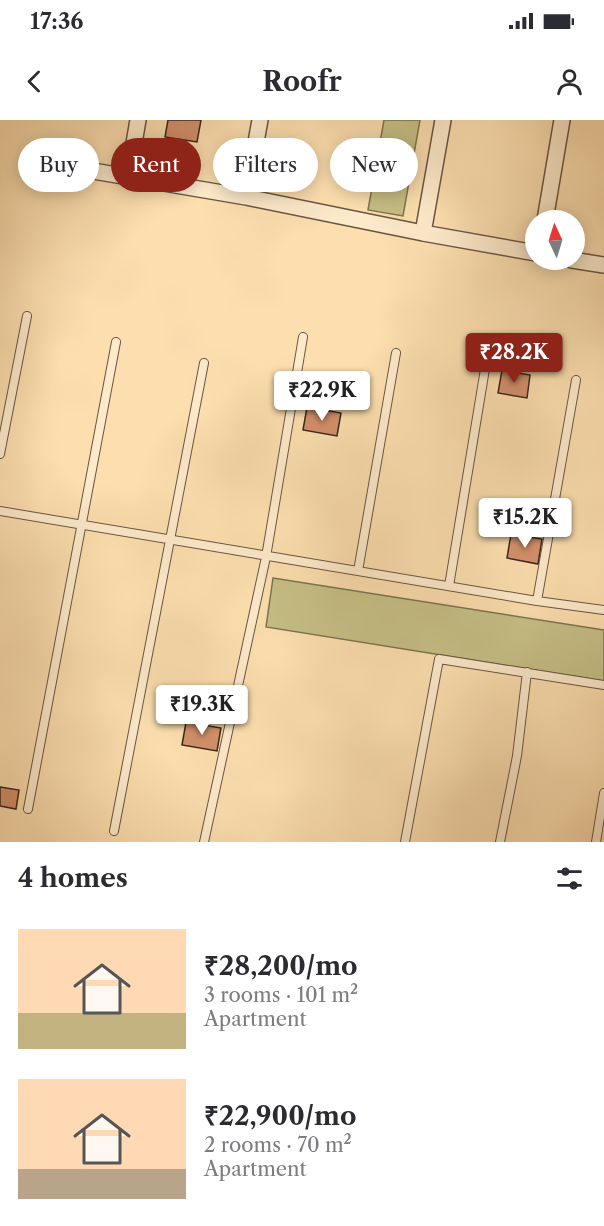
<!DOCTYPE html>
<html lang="en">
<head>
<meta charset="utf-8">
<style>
  body { margin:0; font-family:"Libre Caslon Text",serif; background:#f2f2f3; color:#2b2b33; height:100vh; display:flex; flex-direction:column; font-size:22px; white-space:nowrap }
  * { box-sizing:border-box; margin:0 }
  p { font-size:20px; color:#7c7c81 }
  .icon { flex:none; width:33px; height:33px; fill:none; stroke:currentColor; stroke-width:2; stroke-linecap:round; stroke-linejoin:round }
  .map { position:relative; height:722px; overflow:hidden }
  .details { display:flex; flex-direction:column; background:#fff; flex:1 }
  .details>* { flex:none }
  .guide { position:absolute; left:18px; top:18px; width:568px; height:54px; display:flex; gap:12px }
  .needle { width:39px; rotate:356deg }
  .tools { position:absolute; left:525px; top:90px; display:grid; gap:12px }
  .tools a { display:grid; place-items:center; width:60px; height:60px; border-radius:50%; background:#fff; box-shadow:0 3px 15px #0003; font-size:30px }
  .price { position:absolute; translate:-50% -51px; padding:0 14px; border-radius:6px; background:#fff; color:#222; font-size:20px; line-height:39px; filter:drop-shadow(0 2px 3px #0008) }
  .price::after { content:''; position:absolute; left:50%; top:36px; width:18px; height:14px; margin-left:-9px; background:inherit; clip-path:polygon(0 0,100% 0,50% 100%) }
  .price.current { background:#8f2418; color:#fff }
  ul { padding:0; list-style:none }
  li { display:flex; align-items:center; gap:18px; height:150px; padding:0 18px }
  li span { display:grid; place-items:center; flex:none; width:168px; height:120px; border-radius:0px; color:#555 }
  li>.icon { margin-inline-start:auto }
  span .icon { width:72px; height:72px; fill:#fffc; stroke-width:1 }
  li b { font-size:26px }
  h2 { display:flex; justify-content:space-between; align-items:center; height:72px; padding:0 18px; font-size:26px }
  .pill { padding:0 21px; border-radius:27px; background:#fff; box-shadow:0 3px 15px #0003; font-size:21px; line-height:54px }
  .pill.current { background:#8f2418; color:#fff }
  .status { display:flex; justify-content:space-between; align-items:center; height:42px; padding:0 30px; background:#fff; direction:ltr }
  .status svg { height:16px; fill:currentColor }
  header { display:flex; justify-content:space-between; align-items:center; height:78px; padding:0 18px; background:#fff; font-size:27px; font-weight:700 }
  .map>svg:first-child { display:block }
  .green { fill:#c6bf86; stroke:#7e7351; stroke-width:1.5 }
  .building { fill:#d3906b; stroke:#36271c; stroke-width:1.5 }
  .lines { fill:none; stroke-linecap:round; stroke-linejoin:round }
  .service-casing { stroke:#685541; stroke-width:10 }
  .minor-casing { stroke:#685541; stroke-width:18 }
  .service { stroke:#fdeacb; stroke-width:8 }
  .minor { stroke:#fdeacb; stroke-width:15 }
</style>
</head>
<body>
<div class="status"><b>17:36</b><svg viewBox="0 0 49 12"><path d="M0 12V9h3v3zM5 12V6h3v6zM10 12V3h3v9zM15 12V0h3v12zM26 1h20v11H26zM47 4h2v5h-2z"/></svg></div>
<header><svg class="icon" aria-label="back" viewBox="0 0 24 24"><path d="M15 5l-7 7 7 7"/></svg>Roofr<svg class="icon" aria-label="person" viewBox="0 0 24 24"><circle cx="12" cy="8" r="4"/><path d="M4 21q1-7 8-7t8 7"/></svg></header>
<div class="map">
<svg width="604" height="722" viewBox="0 0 604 722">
  <rect width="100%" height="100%" fill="#fcdeaf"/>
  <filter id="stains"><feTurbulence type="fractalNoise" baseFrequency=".00333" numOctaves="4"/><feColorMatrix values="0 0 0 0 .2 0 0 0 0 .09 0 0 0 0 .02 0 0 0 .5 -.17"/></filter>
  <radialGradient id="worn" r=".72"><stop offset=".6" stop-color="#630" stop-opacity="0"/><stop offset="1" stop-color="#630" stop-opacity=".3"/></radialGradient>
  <!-- green -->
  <path class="green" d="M384 0H420L403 96 368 90Z
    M273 458 604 510V561L266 507Z"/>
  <!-- building -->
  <path class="building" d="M168 0H201L197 22 165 17Z
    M502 250 530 255 527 278 498 273Z
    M307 287 341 293 337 316 303 310Z
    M511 414 542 419 538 444 507 438Z
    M186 602 221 608 217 631 182 625Z
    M0 667 19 670 16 689 0 686Z"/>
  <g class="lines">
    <defs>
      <path id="service" d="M0 334 27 196
        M0 391 537 481 604 490
        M358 451 396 233
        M449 466 485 249
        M537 481 576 260
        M28 689 116 222
        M114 711 204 243
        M204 722 266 437 303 217
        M405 722 439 539 604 565
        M500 722 517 636 527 552
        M596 722 604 673"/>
      <path id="minor" d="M52 44 246 77 423 113 536 133
        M128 58 138 0
        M246 77 260 0
        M545 100 562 0
        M423 113 443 0
        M572 140 604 145"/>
    </defs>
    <!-- service casing -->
    <use href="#service" class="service-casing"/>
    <!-- minor casing -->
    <use href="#minor" class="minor-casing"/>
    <!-- service -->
    <use href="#service" class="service"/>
    <!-- minor -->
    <use href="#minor" class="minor"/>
  </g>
  <rect width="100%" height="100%" filter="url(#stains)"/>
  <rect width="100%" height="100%" fill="url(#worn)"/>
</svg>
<div class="tools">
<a><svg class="needle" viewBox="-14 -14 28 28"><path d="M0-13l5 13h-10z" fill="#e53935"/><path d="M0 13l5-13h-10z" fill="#7c7c81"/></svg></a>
</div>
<b class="price current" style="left:514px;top:264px">₹28.2K</b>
<b class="price" style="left:322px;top:302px">₹22.9K</b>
<b class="price" style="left:525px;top:429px">₹15.2K</b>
<b class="price" style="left:202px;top:616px">₹19.3K</b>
<div class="guide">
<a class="pill">Buy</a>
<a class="pill current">Rent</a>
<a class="pill">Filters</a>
<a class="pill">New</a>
</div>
</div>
<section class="details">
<h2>4 homes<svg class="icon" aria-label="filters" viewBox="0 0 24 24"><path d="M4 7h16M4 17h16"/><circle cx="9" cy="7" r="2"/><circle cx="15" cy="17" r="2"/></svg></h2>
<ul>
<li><span style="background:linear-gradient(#ffd9b3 70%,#c2b280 0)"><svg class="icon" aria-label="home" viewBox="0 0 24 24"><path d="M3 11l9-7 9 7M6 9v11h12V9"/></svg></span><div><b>₹28,200/mo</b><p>3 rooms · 101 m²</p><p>Apartment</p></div></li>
<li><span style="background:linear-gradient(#ffd9b3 75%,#b9a48a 0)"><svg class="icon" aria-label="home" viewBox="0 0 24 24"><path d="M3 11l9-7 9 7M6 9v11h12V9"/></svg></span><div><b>₹22,900/mo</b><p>2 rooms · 70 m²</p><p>Apartment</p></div></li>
</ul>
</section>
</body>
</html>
